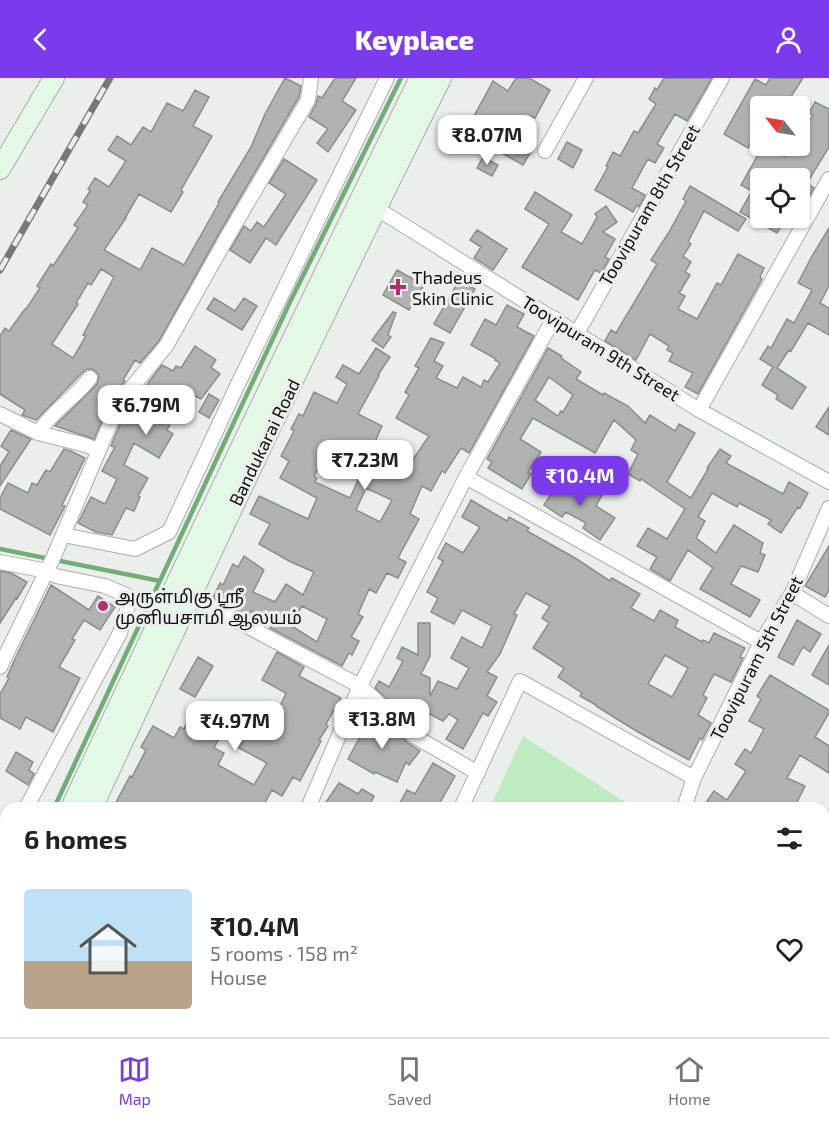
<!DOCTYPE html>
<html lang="en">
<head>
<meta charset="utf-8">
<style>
  body { margin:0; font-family:"Exo 2","Noto Sans Tamil",sans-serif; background:#f6f6f6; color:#222; height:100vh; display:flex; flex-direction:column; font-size:22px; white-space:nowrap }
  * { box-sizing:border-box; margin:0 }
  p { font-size:20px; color:#767676 }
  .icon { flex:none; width:33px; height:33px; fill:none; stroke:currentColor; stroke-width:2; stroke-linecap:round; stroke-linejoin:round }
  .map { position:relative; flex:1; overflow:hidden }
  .side { position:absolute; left:0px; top:724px; width:830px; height:236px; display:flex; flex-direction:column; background:#fff; border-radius:18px 18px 0 0; box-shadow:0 2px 4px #0004 }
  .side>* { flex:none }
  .needle { width:39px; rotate:301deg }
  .buttons { position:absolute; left:750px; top:18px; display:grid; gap:12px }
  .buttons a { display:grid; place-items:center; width:60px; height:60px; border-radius:6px; background:#fff; box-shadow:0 2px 4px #0004; font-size:30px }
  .price { position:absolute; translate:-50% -51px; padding:0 14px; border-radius:12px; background:#fff; color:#222; font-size:20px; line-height:39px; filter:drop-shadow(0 2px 3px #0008) }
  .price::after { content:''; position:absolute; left:50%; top:36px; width:18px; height:14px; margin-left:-9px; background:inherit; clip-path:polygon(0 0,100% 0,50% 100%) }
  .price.active { background:#7c3aed; color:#fff }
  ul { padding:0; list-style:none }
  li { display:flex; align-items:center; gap:18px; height:150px; padding:0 24px }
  li span { display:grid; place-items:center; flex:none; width:168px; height:120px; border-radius:6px; color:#555 }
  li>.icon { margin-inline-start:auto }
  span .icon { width:72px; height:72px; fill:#fffc; stroke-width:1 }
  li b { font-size:26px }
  h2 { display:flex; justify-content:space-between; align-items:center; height:72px; padding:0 24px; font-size:26px }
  header { display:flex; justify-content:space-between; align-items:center; height:78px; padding:0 24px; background:#7c3aed; color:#fff; font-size:27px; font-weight:800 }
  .tabs { display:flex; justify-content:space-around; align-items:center; height:84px; border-top:2px solid #e0e0e0; background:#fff; font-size:16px; color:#767676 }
  .tabs a { display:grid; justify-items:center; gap:3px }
  .tabs .active { color:#7c3aed }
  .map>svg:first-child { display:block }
  .green { fill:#bfebc0 }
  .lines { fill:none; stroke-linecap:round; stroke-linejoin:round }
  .stream { stroke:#72ad76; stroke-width:4.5 }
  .building { fill:#afb2af; stroke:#8a8d8a; stroke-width:1.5; fill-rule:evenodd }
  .street-casing { stroke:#aaadaa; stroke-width:16 }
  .secondary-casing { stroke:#aaadaa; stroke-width:22 }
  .street { stroke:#fff; stroke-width:14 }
  .secondary { stroke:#e4f9e5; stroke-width:20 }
  .rail-casing { stroke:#777977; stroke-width:7 }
  .rail { stroke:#ebefeb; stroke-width:4.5; stroke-dasharray:14; stroke-linecap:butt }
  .poi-dot { fill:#b52d6f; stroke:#ebefeb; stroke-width:2 }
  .labels { text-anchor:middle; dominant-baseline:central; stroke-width:6; stroke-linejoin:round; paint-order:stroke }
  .street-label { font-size:18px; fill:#111211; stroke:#ebefeb }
  .poi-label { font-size:18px; fill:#111211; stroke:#ebefeb; text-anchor:start }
</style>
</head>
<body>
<header><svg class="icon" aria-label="back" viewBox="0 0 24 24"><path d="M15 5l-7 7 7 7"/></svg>Keyplace<svg class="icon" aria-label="person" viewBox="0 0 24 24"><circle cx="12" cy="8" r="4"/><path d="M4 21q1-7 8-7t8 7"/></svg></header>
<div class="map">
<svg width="829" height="959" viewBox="0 0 829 959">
  <rect width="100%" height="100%" fill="#ebefeb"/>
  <!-- green -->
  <path class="green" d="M523 658 634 730H490Z"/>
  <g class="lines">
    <!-- stream -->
    <path class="stream" d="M0 471 160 503
      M54 730 289 226 401 0
      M0 835 6 825"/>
  </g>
  <!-- building -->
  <path class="building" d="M285 0 301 8 299 19 221 152 159 263 140 285 135 282 123 302 125 303 111 321 94 361 55 348 97 306 99 297 96 294 92 291H87L83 294 36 342 22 337 25 332 0 316V258L5 250 9 253 25 231H26L40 210 37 208 51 186 53 188 78 150 74 147 88 127 83 124 90 113 88 111 95 100 109 109 126 83 108 72 117 58 131 67 143 49 151 54 167 25 183 33 195 12 209 19 193 48 212 58 181 112 183 114 171 134 139 116 125 140H126L104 172 140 192 152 170 184 187 219 125 218 124 251 69 265 36ZM101 191 114 199 83 257 86 258 73 280 52 266 78 226 76 225 88 205 91 207Z
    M335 0H356L342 23 356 32 328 74 317 65 328 51 309 39 316 26 318 18 322 20Z
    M516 0H529L550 12 535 40 530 38 516 62 474 38 493 3 508 13Z
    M664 0H712L687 43 675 36 657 66 664 70 655 85 648 81 632 110 645 117 639 129 637 127 633 134 595 112 608 89 606 88 613 74 620 78 634 53 638 55 656 26 649 21 655 10 657 12Z
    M770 0H803L785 28H760V47L748 70 724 56 755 1 766 7Z
    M815 24 829 31V69L807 105 814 110 800 135V100H760V140H786L777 155 740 134 752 113 741 107 763 68 785 79 792 68H800V61L813 37 809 35Z
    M507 60 531 73 523 87 500 74Z
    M567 64 582 72 573 90 558 81Z
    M483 79 498 87 492 98 477 90Z
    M284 81 317 102 276 167 266 160 250 185 230 172 244 148 251 153 257 144 264 149 286 116 269 105Z
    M690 108 746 141 738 153 704 133 688 164 691 166 683 178 691 184 685 194 690 197 679 215 685 218 678 231 697 241 717 205 721 207 738 176 764 190 760 199 762 201 698 316 685 309 693 295 669 283 673 275 667 272 669 268 650 256 636 282 605 263 611 252 616 255 657 186 651 182 669 154 686 123 683 121Z
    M535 114 572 137 561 154 582 166 597 139 595 136 606 128 617 144 603 154 615 161 605 179 609 181 601 195 595 192 578 222 522 189 549 146 525 131Z
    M829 150V208L820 225 829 230V257L808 245 791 273 789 272 777 290 806 309 792 331 776 321 778 317 762 307 773 289 760 281 768 268 771 270 787 241 794 245 812 212 798 205 812 178Z
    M477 152 507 171 493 192 474 180 481 169 470 162Z
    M397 192 424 207 409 232 383 217Z
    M459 202 475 211 450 255 434 246Z
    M214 220 235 233 244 220 257 228 242 252 207 231Z
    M507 227 524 236 517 249 534 258 469 375 461 370 445 395 442 393 431 413 422 408 410 436 419 441 398 480 406 484 398 500 387 495 376 515 369 511 358 536 363 539 351 559 359 563 352 577 349 575 342 588 270 550 274 544 251 533 248 539 213 520 220 505 223 507 233 486 238 489 244 478 264 492 253 514 275 524 286 506 303 517 314 494 291 484 259 466 270 446 250 436 259 418 308 441 317 420 280 400 289 383 281 378 294 353 291 351 299 336 303 338 314 314 337 325 347 306 336 299 343 287 359 296 376 270 390 279 378 297 379 298 358 336 382 348 374 366 410 386 429 358 396 340 409 317 405 314 419 290 415 288 431 260 444 265 434 283 443 288 436 300 457 310 463 299 481 309 484 302 488 304 500 285 495 282 496 281 471 267 485 241 496 247ZM328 372 365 386 350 420 315 404 317 400 314 398ZM366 410 392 422 380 444 356 432ZM302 528 327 541 317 564 290 547Z
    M393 234 396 235 388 257 391 259 383 270 372 262Z
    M195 268 216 282 211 289 220 296 201 321 179 309 163 337 172 342 167 352 173 356 159 380 134 365 124 387 148 400 138 418 140 419 134 433 126 430 112 457 96 454 78 445 91 419 105 426 117 401 102 393 115 369 111 368 127 330 141 312 143 313 151 301 162 287 173 293 176 288 181 290Z
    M548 270 562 278 561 280 581 294 576 301 603 317 604 315 628 328 645 345 650 337 675 353 679 346 695 355 667 404 691 420 708 391 707 390 720 371 731 378 726 385 783 416 789 404 808 415 800 430 798 429 781 455 768 446 771 442 739 425 737 429 712 415 698 439 705 443 696 460 716 475 734 447 763 465 760 475 765 477 758 494 741 488 731 506 760 522 750 539 700 511 713 490 688 472 670 503 650 491 657 479 637 468 648 450 667 461 685 431 641 401 640 403 628 396 638 376 631 372 636 362 614 342 595 375 533 340 520 361 541 374 528 394 531 396 522 411 488 390 492 384 487 381ZM549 299 573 317 563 334 561 333 558 338 535 322Z
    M209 316 219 322 209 340 199 334Z
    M829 329V357L816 349Z
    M11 352 31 361 0 408V388L9 374 1 368Z
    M64 371 71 373 85 380 62 427 65 428 50 457 0 431V420L8 405 28 415 32 405 37 407 46 392 50 394Z
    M562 399 581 411 583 406 602 417 596 428 615 440 600 462 583 450 586 445 566 434 562 439 544 427Z
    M471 422 507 443 509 439 529 450 527 453 575 480 610 503 612 500 640 516 631 530 654 543 660 532 678 542 675 549 702 564 703 562 709 565 714 555 745 570 740 579 743 580 731 604 714 596 703 617 707 620 698 637 711 645 702 662 700 660 689 682 638 654 596 628V627L580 618 582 615 558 599 564 590 533 570 549 545 542 540 550 528 526 515 514 536 517 537 500 576 487 594 497 599 487 618 497 624 488 638 483 635 463 671 446 661 458 642 449 636 443 643 420 631 415 640 396 629 375 610 379 603 389 609 403 583 397 580 402 569 418 577V545H430V578L421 596 430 600V618L438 603 457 611 469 590 451 580 462 559 482 570 492 548 462 532 454 546 431 534 438 520 427 514 443 483 438 480 446 465 463 475 480 449 462 439ZM665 577 688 590 672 619 648 606Z
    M829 468V512L825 519 805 508Z
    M0 493 11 495 27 504 17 521 16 520 0 545Z
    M51 507 89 532 98 518 115 529 100 552 84 542 72 561 75 562 59 589 80 600 53 654 26 639 20 651 0 640V616L9 600 7 599 14 583Z
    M797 542 821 556 810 574 803 569 793 587 778 579Z
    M829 567V607L812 597Z
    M277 574 304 589 299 598 341 620 326 646 328 648 319 662 321 663 300 703 293 699 282 718 272 712 262 730H113L130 698 132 699 146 672 141 669 153 648 174 660 180 649 184 651 187 644 219 660 214 670 224 675 218 687 254 707 267 685 239 670 251 649 243 645 254 625 276 637 286 615 262 602Z
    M198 579 213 588 195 619 180 611Z
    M770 597 829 632V635L815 659 829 668V695L800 677 787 700 805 708 794 730H710L712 727 707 723 714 713 727 722 746 693 735 686 745 671 751 675 764 651 749 643 761 621 757 618Z
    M369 638 394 652 408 665 420 673 409 687 406 684 397 704 375 694 374 696 348 681 360 659 358 658Z
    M16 674 33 684 29 692 34 696 28 707 6 693Z
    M433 685 455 698 437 730H397L407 712 415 716Z
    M339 705 358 716 362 711 374 718 368 730H322Z"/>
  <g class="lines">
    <defs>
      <path id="street" d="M545 73 586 0
        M376 130 699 332 829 404
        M577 255 722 0
        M699 332 829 101
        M0 336 38 355 82 366 99 372
        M38 355C52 333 75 320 90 300
        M466 399 554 240
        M63 457 135 471 169 454 237 308 387 0
        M0 484 47 493 56 498 105 508 126 517 128 528 120 555 26 730
        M792 515 829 538
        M190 518 360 608 414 658 478 695
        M0 589 54 478 119 325 166 268 229 156 308 22 311 0
        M308 730 360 608 466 399 761 564
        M461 730 520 603 694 700
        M684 730 694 700 761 564 792 515 829 430
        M0 778 6 767
        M824 876 829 865
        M494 954 501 959
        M571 959 573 954
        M781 959 784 954"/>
      <path id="secondary" d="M0 91 54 0
        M71 730C185 486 300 242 420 0
        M92 730C205 486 320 241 441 0
        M6 851 5 856 6 865
        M0 913 6 899
        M145 954 152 959
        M174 954 181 959"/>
    </defs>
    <!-- street casing -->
    <use href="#street" class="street-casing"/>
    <!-- secondary casing -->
    <use href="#secondary" class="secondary-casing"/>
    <!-- street -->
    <use href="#street" class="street"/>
    <!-- secondary -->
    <use href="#secondary" class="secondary"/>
    <defs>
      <path id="rail" d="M0 192 110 0"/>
    </defs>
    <!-- rail casing -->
    <use href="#rail" class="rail-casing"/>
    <!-- rail -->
    <use href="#rail" class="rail"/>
  </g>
  <!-- markers -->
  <g class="poi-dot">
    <path d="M395 200h6v6h6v6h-6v6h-6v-6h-6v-6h6z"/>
    <circle cx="103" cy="528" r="6"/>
  </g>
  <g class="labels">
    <!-- street labels -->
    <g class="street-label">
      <text transform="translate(649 127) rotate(-60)">Toovipuram 8th Street</text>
      <text transform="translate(601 270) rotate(32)">Toovipuram 9th Street</text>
      <text transform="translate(264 364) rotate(-64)">Bandukarai Road</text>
      <text transform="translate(756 580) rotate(-63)">Toovipuram 5th Street</text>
    </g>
    <!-- poi labels -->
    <g class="poi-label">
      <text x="412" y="199">Thadeus<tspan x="412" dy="21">Skin Clinic</tspan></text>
      <text x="115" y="518">அருள்மிகு ஶ்ரீ<tspan x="115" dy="21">முனியசாமி ஆலயம்</tspan></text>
    </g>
  </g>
</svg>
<div class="buttons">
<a><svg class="needle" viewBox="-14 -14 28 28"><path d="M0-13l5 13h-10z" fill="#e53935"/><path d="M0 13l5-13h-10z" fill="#767676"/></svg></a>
<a><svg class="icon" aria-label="locate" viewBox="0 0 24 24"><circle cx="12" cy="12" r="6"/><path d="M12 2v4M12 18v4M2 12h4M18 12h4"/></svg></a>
</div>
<b class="price" style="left:487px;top:88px">₹8.07M</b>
<b class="price" style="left:146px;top:358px">₹6.79M</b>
<b class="price" style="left:365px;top:413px">₹7.23M</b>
<b class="price active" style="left:580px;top:429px">₹10.4M</b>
<b class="price" style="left:382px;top:672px">₹13.8M</b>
<b class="price" style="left:235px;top:674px">₹4.97M</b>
<section class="side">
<h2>6 homes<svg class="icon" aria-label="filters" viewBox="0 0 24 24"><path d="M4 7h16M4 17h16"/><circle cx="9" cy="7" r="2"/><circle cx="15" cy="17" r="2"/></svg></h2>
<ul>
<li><span style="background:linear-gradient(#bfe0f5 60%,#b9a48a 0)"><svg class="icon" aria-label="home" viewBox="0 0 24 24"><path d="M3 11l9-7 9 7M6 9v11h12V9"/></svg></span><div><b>₹10.4M</b><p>5 rooms · 158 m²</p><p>House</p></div><svg class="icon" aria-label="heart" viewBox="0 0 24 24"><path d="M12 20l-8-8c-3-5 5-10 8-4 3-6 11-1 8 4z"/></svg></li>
</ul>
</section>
</div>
<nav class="tabs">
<a class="active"><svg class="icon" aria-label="map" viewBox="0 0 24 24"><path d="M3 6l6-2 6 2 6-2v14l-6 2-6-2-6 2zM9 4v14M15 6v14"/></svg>Map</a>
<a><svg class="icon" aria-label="saved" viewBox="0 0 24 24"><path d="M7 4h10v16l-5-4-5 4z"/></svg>Saved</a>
<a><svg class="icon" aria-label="home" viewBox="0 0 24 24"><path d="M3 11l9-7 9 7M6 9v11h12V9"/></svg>Home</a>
</nav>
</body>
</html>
